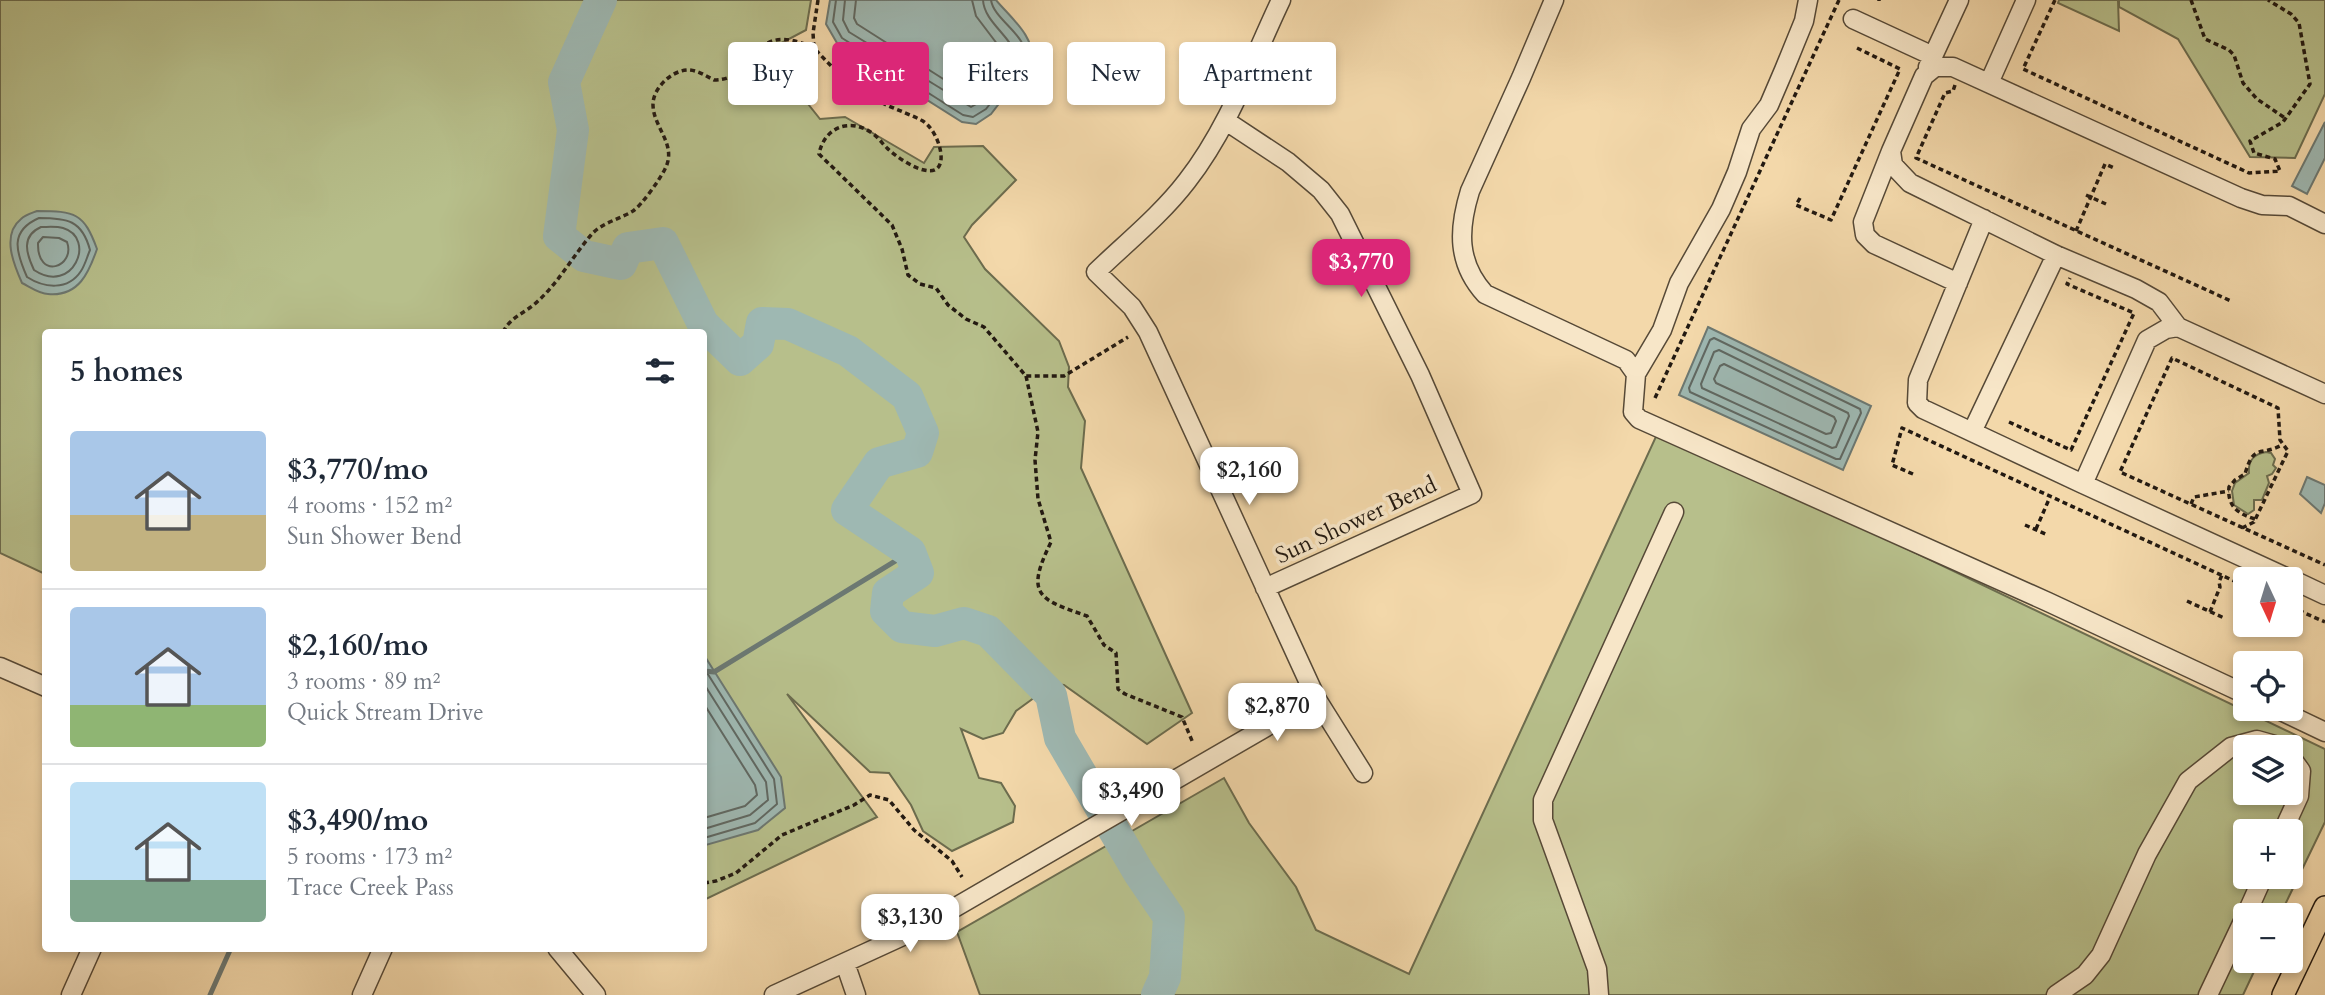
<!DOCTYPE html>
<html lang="en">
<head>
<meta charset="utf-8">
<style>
  body { margin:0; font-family:Cardo,serif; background:#f6f6f7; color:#1f2937; height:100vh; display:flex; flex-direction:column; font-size:26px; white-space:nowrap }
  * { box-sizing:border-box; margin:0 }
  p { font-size:23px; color:#747a83 }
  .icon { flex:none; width:38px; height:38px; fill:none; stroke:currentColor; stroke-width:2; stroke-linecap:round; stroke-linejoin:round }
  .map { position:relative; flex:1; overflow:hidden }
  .sheet { position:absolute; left:42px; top:329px; width:665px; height:623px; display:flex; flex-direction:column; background:#fff; border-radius:7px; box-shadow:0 4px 10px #0003 }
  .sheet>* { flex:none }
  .hud { position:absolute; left:728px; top:42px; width:665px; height:63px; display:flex; gap:14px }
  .needle { width:46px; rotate:176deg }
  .buttons { position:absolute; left:2233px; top:567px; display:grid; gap:14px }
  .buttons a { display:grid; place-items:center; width:70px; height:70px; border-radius:7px; background:#fff; box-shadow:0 4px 10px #0003; font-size:35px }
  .price { position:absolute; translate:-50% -60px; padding:0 16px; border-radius:14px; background:#fff; color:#222; font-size:23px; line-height:46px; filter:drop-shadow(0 2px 4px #0008) }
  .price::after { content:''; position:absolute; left:50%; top:42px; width:21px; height:16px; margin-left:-10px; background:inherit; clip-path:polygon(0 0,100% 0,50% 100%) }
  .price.selected { background:#db2777; color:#fff }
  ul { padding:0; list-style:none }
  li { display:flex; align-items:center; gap:21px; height:175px; padding:0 28px }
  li+li { border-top:2px solid #e0e1e3 }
  li span { display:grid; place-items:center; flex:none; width:196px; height:140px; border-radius:7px; color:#555 }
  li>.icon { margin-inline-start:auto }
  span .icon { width:84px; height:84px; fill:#fffc; stroke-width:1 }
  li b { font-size:30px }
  h2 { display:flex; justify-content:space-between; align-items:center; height:84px; padding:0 28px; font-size:30px }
  .chip { padding:0 24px; border-radius:7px; background:#fff; box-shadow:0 4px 10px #0003; font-size:24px; line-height:63px }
  .chip.selected { background:#db2777; color:#fff }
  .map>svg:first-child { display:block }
  .green { fill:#b7bf8b; stroke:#6c6c4e; stroke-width:2; fill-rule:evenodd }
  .water { fill:#9eb8b2; stroke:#6c7872; stroke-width:2 }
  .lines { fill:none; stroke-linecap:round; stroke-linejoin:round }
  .shore { stroke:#606862; stroke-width:2 }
  .stream { stroke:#6c7872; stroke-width:5 }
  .river { stroke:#9eb8b2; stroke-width:32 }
  .minor-casing { stroke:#564937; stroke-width:21 }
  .major-casing { stroke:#221911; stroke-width:24 }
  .path { stroke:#221911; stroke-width:3.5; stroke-dasharray:5 3.5; stroke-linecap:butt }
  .minor { stroke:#f7e6c8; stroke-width:18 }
  .major { stroke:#f3d8aa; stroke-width:21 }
  .labels { text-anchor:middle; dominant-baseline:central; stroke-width:7; stroke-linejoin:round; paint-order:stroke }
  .street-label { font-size:23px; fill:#221911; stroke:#f7e6c8 }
</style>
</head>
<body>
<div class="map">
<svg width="2325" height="995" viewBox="0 0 2325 995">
  <rect width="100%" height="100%" fill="#f3d8aa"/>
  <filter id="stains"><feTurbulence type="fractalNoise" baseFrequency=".00286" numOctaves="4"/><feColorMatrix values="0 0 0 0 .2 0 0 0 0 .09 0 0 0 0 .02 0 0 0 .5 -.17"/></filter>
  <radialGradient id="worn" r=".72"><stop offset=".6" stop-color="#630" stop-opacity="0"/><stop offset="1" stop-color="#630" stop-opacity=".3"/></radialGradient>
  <!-- green -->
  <path class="green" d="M0 0H811L806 30 766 51 820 119 845 117 924 163 934 147 983 146 1016 180 972 225 964 237 985 269 1059 341 1069 367 1068 387 1085 421 1081 468 1192 713 1147 744 1064 685 1053 684 1016 711 1003 733 983 739 961 729 979 778 1001 783 1015 806 1013 822 952 851 923 831 911 805 889 773 870 772 787 694 877 817 704 900V332H46L45 574 0 553Z
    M2059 0H2118L2119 31 2058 3Z
    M2119 0H2325V94L2295 158 2250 157 2178 39 2119 7Z
    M1659 430 2325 749V822L2280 915H2245V961H2259L2243 995H980L957 932 1224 778 1249 823 1296 887 1316 930 1409 974ZM2245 747H2291V793H2245ZM2245 831H2291V877H2245Z
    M2266 452 2271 453 2275 459 2273 465 2276 468 2272 474 2267 476 2269 483 2262 500H2254V510L2248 514 2234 505 2232 491 2235 483 2249 473C2248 460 2254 454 2266 452Z"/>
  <!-- water -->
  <path class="water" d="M830 0H996C1010 17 1037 38 1031 62L991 114 976 124 962 122 837 43 826 24Z
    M2325 122V158L2307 194 2292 186Z
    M37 211C75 211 84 213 97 249 89 272 79 297 48 294 40 294 30 287 22 283 14 265 1 235 21 219 25 215 32 213 37 211Z
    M1708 327 1871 406 1843 470 1679 395Z
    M2307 477 2325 485V503L2321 513 2300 494Z
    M704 655 781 777 785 808 758 830 706 845 704 843Z"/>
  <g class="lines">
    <!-- shore -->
    <path class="shore" d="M836 0 833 22 842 38 963 115 973 117 986 109 1024 60C1031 36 994 21 991 0
      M845 0 843 20 849 32 971 107 980 102 1016 54C1009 35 984 21 983 0
      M856 0 854 18 857 24 970 96 1004 53 976 16 972 0
      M39 218C67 218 82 220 90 250 87 257 85 265 81 271 68 291 44 288 27 277 16 252 9 231 39 218Z
      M41 227C48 227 56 226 63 228 97 238 73 296 34 270 26 253 21 236 41 227Z
      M43 237 59 238 67 242C76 267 37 281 38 243Z
      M1714 338 1860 409 1861 413 1840 459H1836L1690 392 1689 388 1710 340Z
      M1719 350 1848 413 1849 416 1836 447 1832 448 1702 388 1701 384 1714 352Z
      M1724 364 1834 417 1836 421 1831 433 1826 434 1716 383 1714 379 1720 366Z
      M704 668 774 779 777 804 755 823 704 838
      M704 684 766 782 768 800 750 815 704 829
      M704 704 755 785 757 795 745 806 704 818"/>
    <!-- stream -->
    <path class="stream" d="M704 671 714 672 910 552
      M210 995 231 948"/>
    <!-- river -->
    <path class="river" d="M601 0 564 82 573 130 559 236 584 256 621 264 628 248 663 243 703 324 740 360 758 344 762 323 788 324 848 351 907 396 923 433 917 452 879 463 847 510 910 552 918 573 888 593 886 611 902 627 935 631 964 623 988 631 1051 695 1060 738 1139 873 1169 917 1165 977 1157 995"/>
    <defs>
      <path id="minor" d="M1281 0C1252 61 1229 127 1187 181 1161 215 1126 243 1096 272L1132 307 1148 332 1316 698 1363 773
        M1554 0 1521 78 1470 191C1458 230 1457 263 1485 294L1626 360 1636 374 1633 412 1639 419 2048 602 2245 694
        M1853 19 1933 56
        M1928 67 1959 0
        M1989 83 2026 0
        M1226 121 1288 162 1321 190 1340 214 1420 375 1472 494 1265 588
        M1891 151 1863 222 1865 235 1874 244 1958 283
        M1984 219 1918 380 1917 403 1923 409 2083 484
        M2178 327 2159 302 2136 289 2056 255 1910 183 1893 165 1891 151 1924 76 1935 67H1953L2241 198 2262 205 2289 206 2325 224
        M1636 374 1662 330 1679 283 1721 209 1737 172 1751 129 1769 105 1784 70 1804 21 1808 0
        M1972 432 2056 255
        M2290 579 2083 484 2147 340 2166 329 2178 327 2325 394
        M2291 579 2325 595
        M0 667 46 687
        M2277 709 2325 732
        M2283 831 2299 796 2301 771 2291 757
        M2246 915 2263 877
        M557 948 596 995
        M845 963 856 995
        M71 995 92 948
        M362 995 383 948
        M774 995 918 929 1316 698
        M1599 995 1597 969 1543 820V800L1674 512
        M2056 995 2085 975 2101 955 2147 854 2188 781 2231 747 2257 740 2282 747
        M2208 995 2245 917"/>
      <path id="major" d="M2283 995 2325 907"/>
    </defs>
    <!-- minor casing -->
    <use href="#minor" class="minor-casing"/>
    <!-- major casing -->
    <use href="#major" class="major-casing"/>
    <!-- path -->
    <path class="path" d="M818 0 813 33 814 48C828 63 842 78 858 89 876 103 901 110 921 120 939 128 954 178 924 170 913 168 895 156 887 148 882 143 878 137 872 133 849 117 824 128 819 154L892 225 902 249 908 275 920 284 936 288 948 305 966 319 984 327 1026 376H1064L1128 337
      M2055 0 2023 69 2249 173 2280 171 2275 159 2254 153 2250 141 2283 122 2310 84 2299 23 2291 14 2268 0
      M2191 0 2205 39 2229 50 2234 55 2243 83 2257 99 2285 118
      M1879 1V0
      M1955 85 1953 91 1945 93 1916 158 2231 301
      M2086 195 2106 204
      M1800 198 1796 205 1831 220 1900 69 1857 48
      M2076 231 2105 164 2114 168
      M503 332C511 316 526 313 538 301 559 282 573 256 591 235 601 223 620 219 633 211 642 205 660 179 665 169 678 144 652 127 653 103 654 87 673 69 690 70 699 71 706 76 714 80 760 80 747 17 814 48
      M1026 376 1038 432 1035 460 1038 499 1051 542C1025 595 1038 599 1087 616L1104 645 1116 653 1118 689 1125 694 1182 717 1193 743
      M1655 398 1839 0
      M2009 422 2071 450 2134 313 2067 284 2070 278
      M1913 474 1892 465 1902 428 2245 586
      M2191 504 2194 497 2229 491
      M2255 519C2238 514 2227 506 2229 487L2235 480 2245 474C2254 443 2259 457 2282 445
      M2025 525 2048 535
      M2242 528 2254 522 2288 451 2280 440 2278 408 2172 358 2120 472 2325 565
      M2036 529 2050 497
      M2187 601 2224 618
      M2291 607 2325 622
      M2210 612 2220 587 2219 582 2222 575
      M704 883 716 881 736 873 782 835 854 805 870 795 889 800 914 830 952 861 962 877"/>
    <!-- minor -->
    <use href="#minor" class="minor"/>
    <!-- major -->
    <use href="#major" class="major"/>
  </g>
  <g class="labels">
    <!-- street labels -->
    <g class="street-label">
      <text transform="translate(1356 520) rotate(-25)">Sun Shower Bend</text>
    </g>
  </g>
  <rect width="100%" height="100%" filter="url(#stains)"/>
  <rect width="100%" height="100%" fill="url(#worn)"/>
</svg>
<div class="buttons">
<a><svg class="needle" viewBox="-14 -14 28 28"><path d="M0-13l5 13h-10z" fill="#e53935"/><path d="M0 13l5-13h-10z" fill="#747a83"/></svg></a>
<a><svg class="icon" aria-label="locate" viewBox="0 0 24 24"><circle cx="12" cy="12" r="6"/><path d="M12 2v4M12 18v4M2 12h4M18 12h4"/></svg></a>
<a><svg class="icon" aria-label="layers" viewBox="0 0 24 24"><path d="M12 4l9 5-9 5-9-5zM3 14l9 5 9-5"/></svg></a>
<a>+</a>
<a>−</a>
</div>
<b class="price selected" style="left:1361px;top:299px">$3,770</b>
<b class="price" style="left:1249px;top:507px">$2,160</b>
<b class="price" style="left:1277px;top:743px">$2,870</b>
<b class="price" style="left:1131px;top:828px">$3,490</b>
<b class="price" style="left:910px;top:954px">$3,130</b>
<div class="hud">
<a class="chip">Buy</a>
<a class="chip selected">Rent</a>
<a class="chip">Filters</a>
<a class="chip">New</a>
<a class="chip">Apartment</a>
</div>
<section class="sheet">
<h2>5 homes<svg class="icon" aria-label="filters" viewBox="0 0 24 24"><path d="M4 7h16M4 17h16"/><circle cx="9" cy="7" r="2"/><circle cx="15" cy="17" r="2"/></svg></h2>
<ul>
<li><span style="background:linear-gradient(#a9c7e8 60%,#c2b280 0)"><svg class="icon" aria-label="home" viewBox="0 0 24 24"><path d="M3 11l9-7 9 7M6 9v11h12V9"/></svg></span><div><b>$3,770/mo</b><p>4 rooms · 152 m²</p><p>Sun Shower Bend</p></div></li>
<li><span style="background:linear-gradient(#a9c7e8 70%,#8fb573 0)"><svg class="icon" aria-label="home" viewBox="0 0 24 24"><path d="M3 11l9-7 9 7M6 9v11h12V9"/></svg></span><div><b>$2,160/mo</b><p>3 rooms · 89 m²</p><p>Quick Stream Drive</p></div></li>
<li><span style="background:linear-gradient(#bfe0f5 70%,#7fa58c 0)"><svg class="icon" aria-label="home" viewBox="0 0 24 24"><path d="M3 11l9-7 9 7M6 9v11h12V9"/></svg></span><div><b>$3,490/mo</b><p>5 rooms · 173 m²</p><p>Trace Creek Pass</p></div></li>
</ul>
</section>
</div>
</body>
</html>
